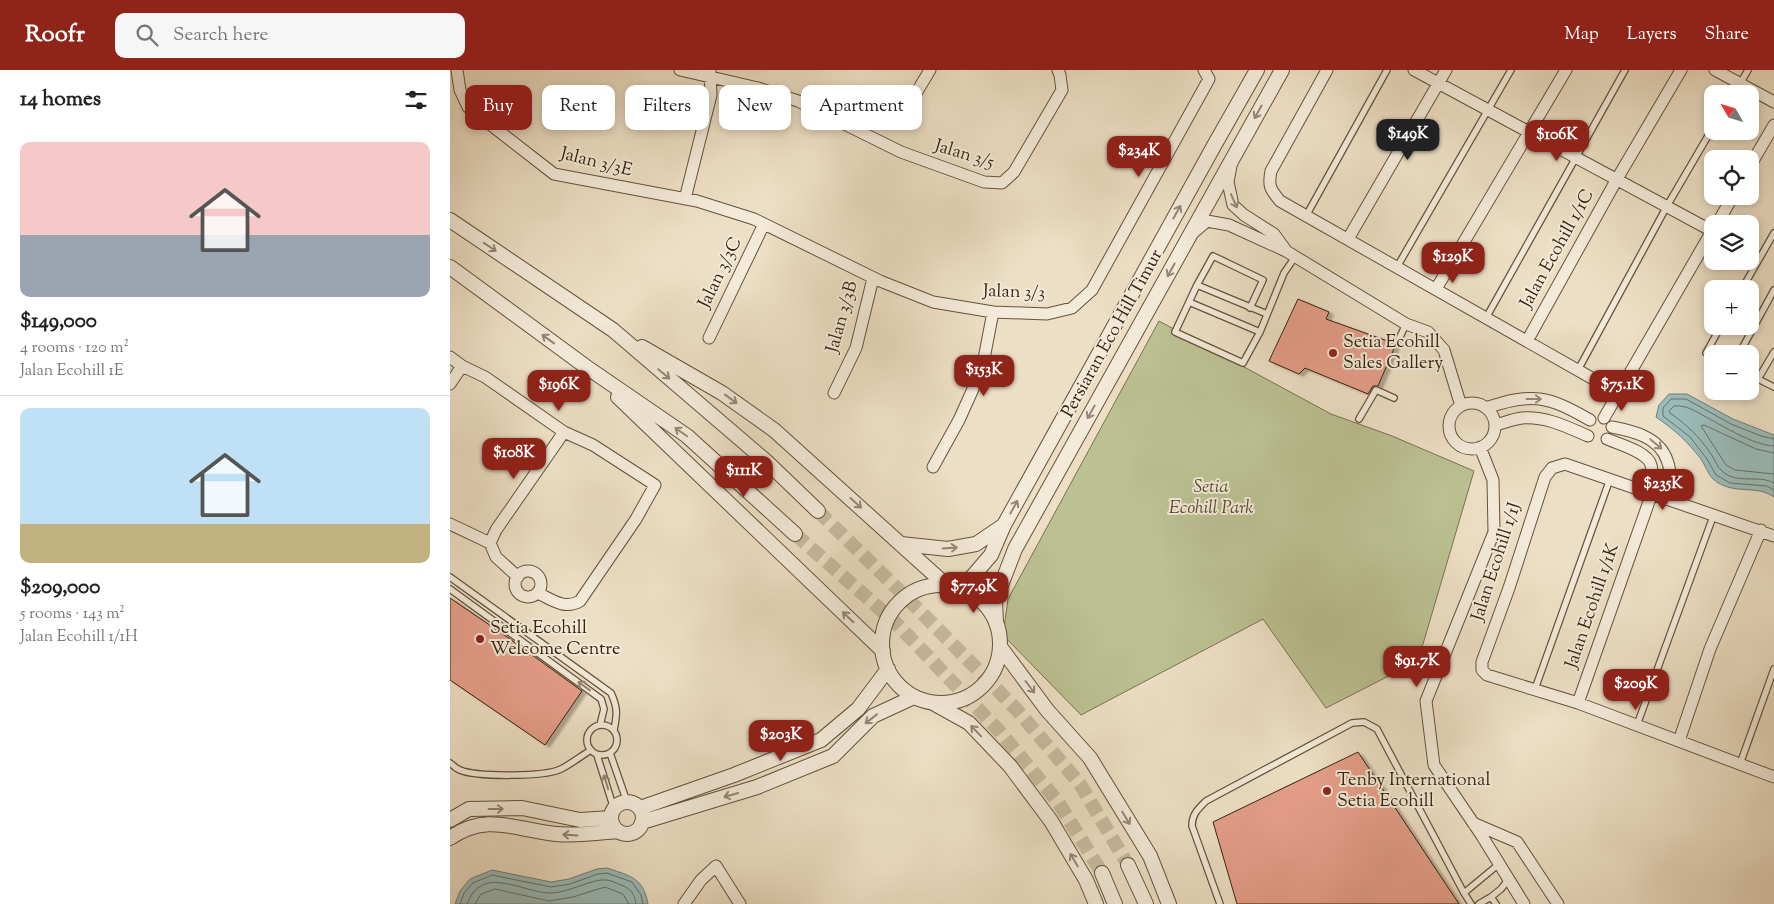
<!DOCTYPE html>
<html lang="en">
<head>
<meta charset="utf-8">
<style>
  body { margin:0; font-family:"Sorts Mill Goudy",serif; background:#f6f6f6; color:#222; height:100vh; display:flex; flex-direction:column; font-size:19px; white-space:nowrap }
  * { box-sizing:border-box; margin:0 }
  p { font-size:16px; color:#767676 }
  .icon { flex:none; width:28px; height:28px; fill:none; stroke:currentColor; stroke-width:2; stroke-linecap:round; stroke-linejoin:round }
  .map { position:relative; flex:1; overflow:hidden }
  .side { display:flex; flex-direction:column; background:#fff; width:450px }
  .side>* { flex:none }
  .top-card { position:absolute; left:15px; top:15px; width:475px; height:45px; display:flex; gap:10px }
  .needle { width:32px; rotate:309deg }
  .fabs { position:absolute; left:1254px; top:15px; display:grid; gap:10px }
  .fabs a { display:grid; place-items:center; width:55px; height:55px; border-radius:10px; background:#fff; box-shadow:0 2px 8px #0003; font-size:25px }
  .price { position:absolute; translate:-50% -42px; padding:0 11px; border-radius:10px; background:#8f2418; color:#fff; font-size:16px; line-height:32px; filter:drop-shadow(0 1px 2px #0008) }
  .price::after { content:''; position:absolute; left:50%; top:30px; width:15px; height:11px; margin-left:-8px; background:inherit; clip-path:polygon(0 0,100% 0,50% 100%) }
  .price.selected { background:#222; color:#fff }
  ul { padding:0; list-style:none }
  li { display:grid; align-content:center; gap:10px; height:265px; padding:0 20px }
  li+li { border-top:1px solid #e0e0e0 }
  li span { display:grid; place-items:center; height:155px; border-radius:10px; color:#555 }
  li>.icon { margin-inline-start:auto }
  span .icon { width:90px; height:90px; fill:#fffc; stroke-width:1 }
  li b { font-size:21px }
  h2 { display:flex; justify-content:space-between; align-items:center; height:60px; padding:0 20px; font-size:21px }
  .tag { padding:0 18px; border-radius:10px; background:#fff; box-shadow:0 2px 8px #0003; font-size:18px; line-height:45px }
  .tag.selected { background:#8f2418; color:#fff }
  header { display:flex; align-items:center; gap:30px; box-sizing:border-box; height:70px; padding:0 25px; background:#8f2418; color:#fff }
  header strong { font-size:24px }
  nav { display:flex; gap:28px; margin-inline-start:auto; font-size:18px }
  .search { width:350px; height:45px; background:#f6f6f6; display:flex; align-items:center; gap:12px; box-sizing:border-box; padding:0 18px; border-radius:10px; color:#767676; font-size:19px }
  main { display:flex; flex:1; min-height:0 }
  .map>svg:first-child { display:block }
  .green { fill:#bbc192; stroke:#787250 }
  .water { fill:#9abcba; stroke:#727f75 }
  .lines { fill:none; stroke-linecap:round; stroke-linejoin:round }
  .shore { stroke:#687064; stroke-width:1 }
  .building { fill:#e59e89; stroke:#35240d; filter:url(#shadow) }
  .tertiary-tunnel { stroke:#c8baa0; stroke-width:14; stroke-dasharray:14 7; stroke-linecap:butt }
  .service-casing { stroke:#63533b; stroke-width:8 }
  .minor-casing { stroke:#63533b; stroke-width:13 }
  .tertiary-casing { stroke:#63533b; stroke-width:16 }
  .service { stroke:#f3ead9; stroke-width:5.5 }
  .minor { stroke:#f3ead9; stroke-width:11 }
  .tertiary { stroke:#f3ead9; stroke-width:14 }
  .oneway { stroke:#948773 }
  .poi-dot { fill:#8f2418; stroke:#f3ead9; stroke-width:2 }
  .labels { text-anchor:middle; dominant-baseline:central; stroke-width:4; stroke-linejoin:round; paint-order:stroke }
  .street-label { font-size:18px; fill:#35240d; stroke:#f3ead9 }
  .poi-label { font-size:18px; fill:#35240d; stroke:#f3ead9; text-anchor:start }
  .park-label { font-size:18px; font-style:italic; fill:#564b2e; stroke:#f3ead9 }
</style>
</head>
<body>
<header>
<strong>Roofr</strong>
<div class="search"><svg class="icon" aria-label="search" viewBox="0 0 24 24"><circle cx="10" cy="10" r="6"/><path d="M15 15l6 6"/></svg>Search here</div>
<nav><a>Map</a><a>Layers</a><a>Share</a></nav>
</header>
<main>
<section class="side">
<h2>14 homes<svg class="icon" aria-label="filters" viewBox="0 0 24 24"><path d="M4 7h16M4 17h16"/><circle cx="9" cy="7" r="2"/><circle cx="15" cy="17" r="2"/></svg></h2>
<ul>
<li><span style="background:linear-gradient(#f6c9c9 60%,#9aa5b1 0)"><svg class="icon" aria-label="home" viewBox="0 0 24 24"><path d="M3 11l9-7 9 7M6 9v11h12V9"/></svg></span><div><b>$149,000</b><p>4 rooms · 120 m²</p><p>Jalan Ecohill 1E</p></div></li>
<li><span style="background:linear-gradient(#bfe0f5 75%,#c2b280 0)"><svg class="icon" aria-label="home" viewBox="0 0 24 24"><path d="M3 11l9-7 9 7M6 9v11h12V9"/></svg></span><div><b>$209,000</b><p>5 rooms · 143 m²</p><p>Jalan Ecohill 1/1H</p></div></li>
</ul>
</section>
<div class="map">
<svg width="1324" height="834" viewBox="0 0 1324 834">
  <defs>
    <filter id="shadow"><feDropShadow dx="4.5" dy="2.5" stdDeviation="1" flood-color="#0004"/></filter>
  </defs>
  <rect width="100%" height="100%" fill="#eddfc5"/>
  <filter id="stains"><feTurbulence type="fractalNoise" baseFrequency=".004" numOctaves="4"/><feColorMatrix values="0 0 0 0 .2 0 0 0 0 .09 0 0 0 0 .02 0 0 0 .5 -.17"/></filter>
  <radialGradient id="worn" r=".72"><stop offset=".6" stop-color="#630" stop-opacity="0"/><stop offset="1" stop-color="#630" stop-opacity=".3"/></radialGradient>
  <!-- green -->
  <path class="green" d="M709 251 881 344 942 366 1024 401 968 591 876 638 813 549 631 645 553 565 558 529Z"/>
  <!-- water -->
  <path class="water" d="M1219 324H1237L1283 349 1324 365V427C1306 414 1282 426 1263 409 1258 404 1255 395 1251 389 1236 370 1226 361 1206 347L1209 335Z
    M157 798C180 806 193 807 198 834H5L10 821 20 809 42 800 101 812 119 809 147 799Z"/>
  <g class="lines">
    <!-- shore -->
    <path class="shore" d="M1324 369 1311 366 1281 354 1236 329H1221L1213 338V346L1240 367 1257 389 1266 405 1280 413 1317 416 1324 420
      M1324 376C1303 375 1275 357 1256 347 1245 341 1237 335 1224 336L1219 341 1220 343C1237 355 1250 367 1261 384 1265 390 1267 397 1272 401 1287 415 1309 404 1324 413
      M1324 383 1306 379 1254 355 1251 356 1276 395 1285 400 1324 404
      M10 834 14 823 23 813 42 805 101 817 120 814 148 804 157 803 182 812 191 825 193 834
      M17 834C32 793 72 823 101 823 118 823 144 808 156 810 161 810 166 813 171 815 180 818 185 824 186 834
      M25 834 31 824 45 819 99 831 123 827 155 817 173 824 179 834"/>
  </g>
  <!-- building -->
  <path class="building" d="M848 229 879 242 876 249 946 274 928 316H923L918 324 855 298 849 304 819 291Z
    M0 528 60 569 132 621 95 675 0 610Z
    M908 682 1009 834H787L763 752Z"/>
  <g class="lines">
    <!-- tertiary-tunnel -->
    <path class="tertiary-tunnel" d="M368 441 469 540 567 640 630 714 678 795
      M345 464 446 553 550 662 608 732 652 803"/>
    <defs>
      <path id="service" d="M1284 24 1298 0
        M856 146 937 0
        M947 197 1061 0
        M747 215 817 244
        M1292 219 1324 163
        M739 232 810 262
        M800 238 813 210 763 186 747 215 725 262 793 293 810 262 834 203 845 187
        M1036 248 1175 0
        M949 269 956 254
        M1324 282 1308 309 1324 317
        M1289 284 1324 220
        M1262 288 1256 283 1271 256
        M1128 300 1217 136 1262 59
        M1300 306 1308 309
        M909 349 926 320 944 328
        M0 507 161 623C168 638 167 645 164 660
        M0 519 151 629 154 639 150 655
        M1085 619 1160 409
        M137 670a15 15 0 1 1 30 0a15 15 0 1 1-30 0Z
        M1187 655 1264 444
        M160 683 177 732
        M147 685 164 739
        M0 693C3 695 6 699 10 700 26 707 95 707 111 699 121 694 131 686 141 680
        M1290 694 1324 599
        M1014 823 1021 834
        M770 834 742 756C742 744 748 739 756 731L902 653 914 652 927 659 1014 823 1049 794
        M1029 834 1041 827
        M1046 834 1041 827 1051 819 1058 810"/>
      <path id="minor" d="M7 0 10 20 18 37 104 104 247 131 304 149 430 211 483 232 543 242 597 244 622 238 642 220 759 9 754 0
        M230 0 308 18 348 31 451 82 534 112 552 113 564 102 612 20 610 5 608 0
        M877 0 821 101C818 116 820 119 830 131L1168 323
        M964 0 1262 161
        M1265 0 1324 32
        M465 25 480 0
        M781 96 778 112 783 135 794 145 824 164 835 179
        M1300 96 1324 55
        M235 129 261 25 260 0
        M1267 154 1283 126
        M744 162 757 151 779 155 836 181 956 254 978 262 994 280 1011 336
        M898 169 996 0
        M986 219 1116 0
        M259 268 314 154
        M1077 271 1167 109 1231 0
        M0 287 12 296 35 307 114 362 143 375 205 415 186 449 130 531C115 540 102 530 88 523
        M0 314 12 296
        M384 323 406 278 423 208
        M999 356a23 23 0 1 1 46 0a23 23 0 1 1-46 0Z
        M1036 338C1083 322 1098 326 1140 350
        M1154 348 1262 161
        M1045 355C1054 353 1063 349 1072 348 1096 346 1117 357 1138 366
        M1162 357C1183 361 1209 367 1217 390 1222 402 1221 417 1222 430
        M1030 377 1043 410 1044 462 976 631 984 695 1032 766 1074 834
        M483 397 509 350 532 299 543 242
        M0 454 40 473
        M1324 466 1115 394 1102 398 1095 407 1059 518 1032 592V600L1037 605 1128 633 1324 707
        M65 514a13 13 0 1 1 26 0a13 13 0 1 1-26 0Z
        M68 507 46 487 40 473 46 460 114 362
        M1128 633 1202 423C1202 414 1203 403 1201 395 1198 382 1169 374 1157 369
        M1229 671 1260 579 1311 460
        M1023 753 1067 772 1108 834
        M234 834 251 810 266 796 290 834"/>
      <path id="tertiary" d="M0 150 163 260 317 392 368 441
        M0 197 135 296 237 366 345 464
        M192 277 272 323 324 360 497 516
        M168 327 433 581
        M451 474 498 479 526 474 554 455
        M432 574a59 59 0 1 1 118 0a59 59 0 1 1-118 0Z
        M507 518 522 507 541 485 554 455 765 74 807 0
        M546 553 545 531 565 479 832 0
        M551 578 597 640 640 688 700 786 719 834
        M483 633 519 653 560 696 601 751 636 810 646 834
        M161 748a16 16 0 1 1 32 0a16 16 0 1 1-32 0Z
        M190 738 284 705 371 670 408 639 438 599
        M0 750 19 739 72 738 130 750 161 748
        M192 752 307 717 383 686 423 646 464 627
        M0 768C38 742 65 760 106 764 127 766 147 763 168 761
        M678 795 696 834
        M652 803 665 834"/>
    </defs>
    <!-- service casing -->
    <use href="#service" class="service-casing"/>
    <!-- minor casing -->
    <use href="#minor" class="minor-casing"/>
    <!-- tertiary casing -->
    <use href="#tertiary" class="tertiary-casing"/>
    <!-- service -->
    <use href="#service" class="service"/>
    <!-- minor -->
    <use href="#minor" class="minor"/>
    <!-- tertiary -->
    <use href="#tertiary" class="tertiary"/>
  </g>
  <!-- one-way arrows -->
  <defs><path id="oneway-shaft" d="M-6 0H5M1.5-3L5.5 0L1.5 3" fill="none" stroke-width="1.6" stroke-linecap="round" stroke-linejoin="round" transform="scale(1.25)"/></defs>
  <g class="oneway">
    <use href="#oneway-shaft" transform="translate(808 42) rotate(119)"/>
    <use href="#oneway-shaft" transform="translate(784 131) rotate(66)"/>
    <use href="#oneway-shaft" transform="translate(727 142) rotate(-61)"/>
    <use href="#oneway-shaft" transform="translate(40 177) rotate(34)"/>
    <use href="#oneway-shaft" transform="translate(721 200) rotate(119)"/>
    <use href="#oneway-shaft" transform="translate(98 269) rotate(-144)"/>
    <use href="#oneway-shaft" transform="translate(214 304) rotate(40)"/>
    <use href="#oneway-shaft" transform="translate(281 329) rotate(36)"/>
    <use href="#oneway-shaft" transform="translate(1084 329)"/>
    <use href="#oneway-shaft" transform="translate(641 342) rotate(119)"/>
    <use href="#oneway-shaft" transform="translate(231 362) rotate(-145)"/>
    <use href="#oneway-shaft" transform="translate(1206 374) rotate(40)"/>
    <use href="#oneway-shaft" transform="translate(406 433) rotate(42)"/>
    <use href="#oneway-shaft" transform="translate(564 437) rotate(-61)"/>
    <use href="#oneway-shaft" transform="translate(500 478) rotate(-4)"/>
    <use href="#oneway-shaft" transform="translate(398 547) rotate(-136)"/>
    <use href="#oneway-shaft" transform="translate(134 616) rotate(-144)"/>
    <use href="#oneway-shaft" transform="translate(580 617) rotate(53)"/>
    <use href="#oneway-shaft" transform="translate(421 649) rotate(142)"/>
    <use href="#oneway-shaft" transform="translate(526 661) rotate(-134)"/>
    <use href="#oneway-shaft" transform="translate(156 712) rotate(-107)"/>
    <use href="#oneway-shaft" transform="translate(281 725) rotate(164)"/>
    <use href="#oneway-shaft" transform="translate(46 739)"/>
    <use href="#oneway-shaft" transform="translate(676 748) rotate(59)"/>
    <use href="#oneway-shaft" transform="translate(120 765) rotate(-176)"/>
    <use href="#oneway-shaft" transform="translate(624 790) rotate(-120)"/>
  </g>
  <!-- markers -->
  <g class="poi-dot">
    <circle cx="883" cy="283" r="5"/>
    <circle cx="30" cy="569" r="5"/>
    <circle cx="877" cy="721" r="5"/>
  </g>
  <g class="labels">
    <!-- street labels -->
    <g class="street-label">
      <text transform="translate(514 85) rotate(17)">Jalan 3/5</text>
      <text transform="translate(146 93) rotate(14)">Jalan 3/3E</text>
      <text transform="translate(1108 179) rotate(-61)">Jalan Ecohill 1/1C</text>
      <text transform="translate(271 203) rotate(-64)">Jalan 3/3C</text>
      <text transform="translate(564 223) rotate(2)">Jalan 3/3</text>
      <text transform="translate(393 247) rotate(-74)">Jalan 3/3B</text>
      <text transform="translate(663 264) rotate(-61)">Persiaran Eco Hill Timur</text>
      <text transform="translate(1047 492) rotate(-72)">Jalan Ecohill 1/1J</text>
      <text transform="translate(1143 536) rotate(-71)">Jalan Ecohill 1/1K</text>
    </g>
    <!-- poi labels -->
    <g class="poi-label">
      <text x="893" y="273">Setia Ecohill<tspan x="893" dy="21">Sales Gallery</tspan></text>
      <text x="40" y="559">Setia Ecohill<tspan x="40" dy="21">Welcome Centre</tspan></text>
      <text x="887" y="711">Tenby International<tspan x="887" dy="21">Setia Ecohill</tspan></text>
    </g>
    <!-- park labels -->
    <g class="park-label">
      <text x="761" y="418">Setia<tspan x="761" dy="21">Ecohill Park</tspan></text>
    </g>
  </g>
  <rect width="100%" height="100%" filter="url(#stains)"/>
  <rect width="100%" height="100%" fill="url(#worn)"/>
</svg>
<div class="fabs">
<a><svg class="needle" viewBox="-14 -14 28 28"><path d="M0-13l5 13h-10z" fill="#e53935"/><path d="M0 13l5-13h-10z" fill="#767676"/></svg></a>
<a><svg class="icon" aria-label="locate" viewBox="0 0 24 24"><circle cx="12" cy="12" r="6"/><path d="M12 2v4M12 18v4M2 12h4M18 12h4"/></svg></a>
<a><svg class="icon" aria-label="layers" viewBox="0 0 24 24"><path d="M12 4l9 5-9 5-9-5zM3 14l9 5 9-5"/></svg></a>
<a>+</a>
<a>−</a>
</div>
<b class="price selected" style="left:958px;top:91px">$149K</b>
<b class="price" style="left:1107px;top:92px">$106K</b>
<b class="price" style="left:689px;top:108px">$234K</b>
<b class="price" style="left:1003px;top:214px">$129K</b>
<b class="price" style="left:534px;top:327px">$153K</b>
<b class="price" style="left:109px;top:342px">$196K</b>
<b class="price" style="left:1172px;top:342px">$75.1K</b>
<b class="price" style="left:64px;top:410px">$108K</b>
<b class="price" style="left:294px;top:428px">$111K</b>
<b class="price" style="left:1213px;top:441px">$235K</b>
<b class="price" style="left:524px;top:544px">$77.9K</b>
<b class="price" style="left:967px;top:618px">$91.7K</b>
<b class="price" style="left:1186px;top:641px">$209K</b>
<b class="price" style="left:331px;top:692px">$203K</b>
<div class="top-card">
<a class="tag selected">Buy</a>
<a class="tag">Rent</a>
<a class="tag">Filters</a>
<a class="tag">New</a>
<a class="tag">Apartment</a>
</div>
</div>
</main>
</body>
</html>
